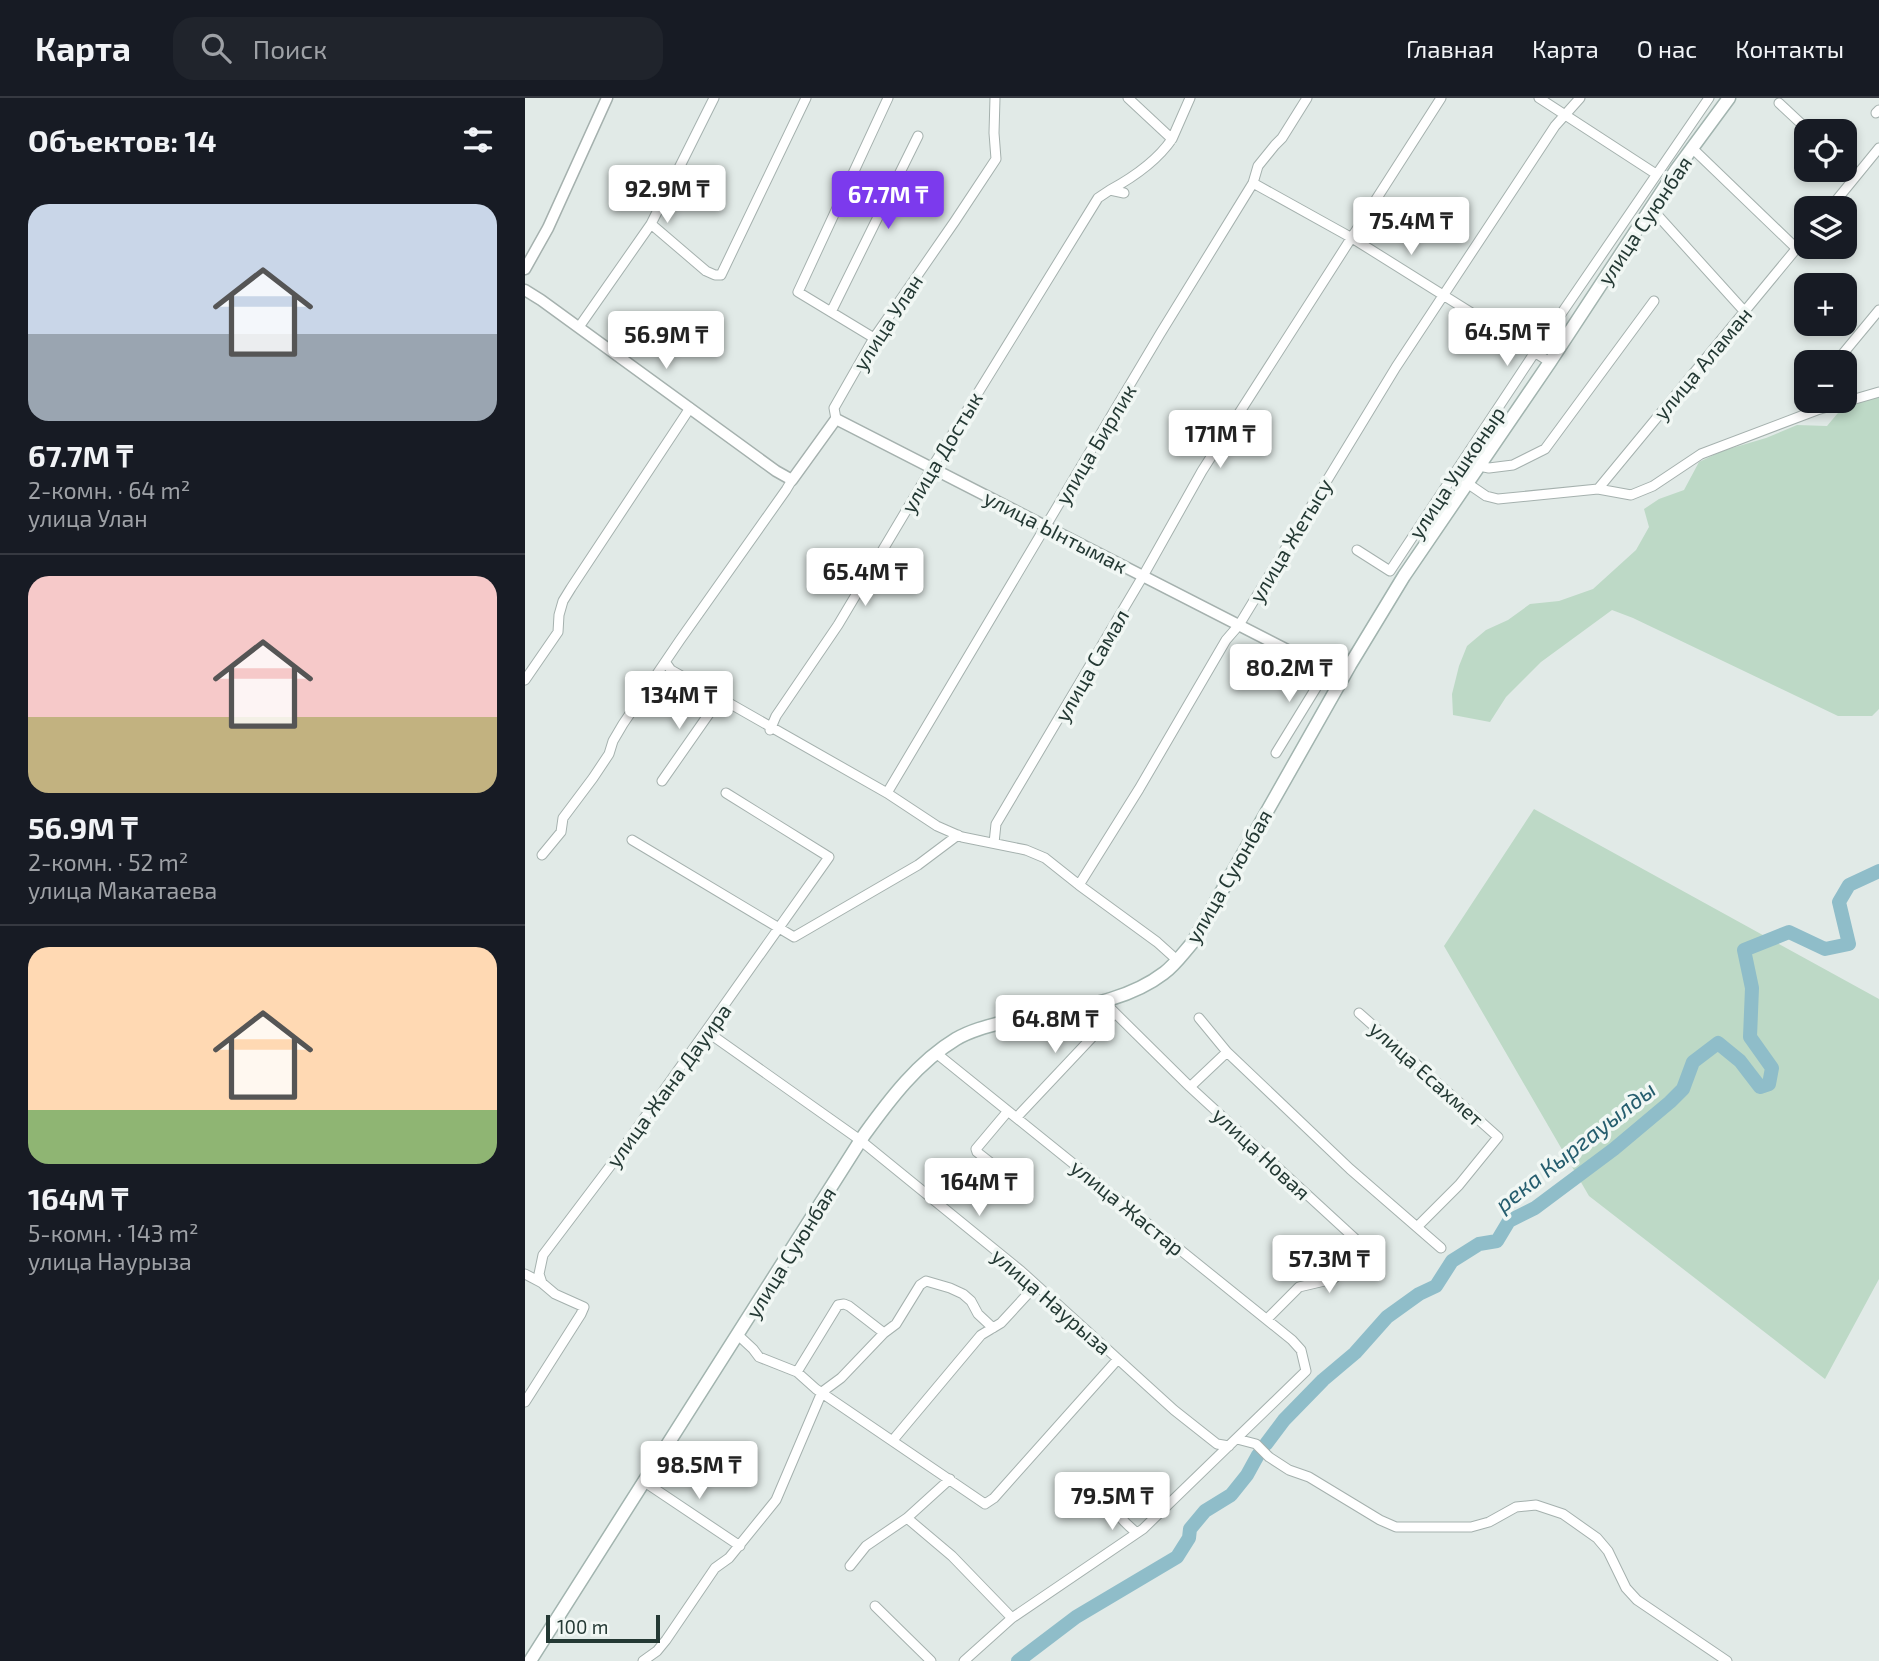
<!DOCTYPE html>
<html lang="ru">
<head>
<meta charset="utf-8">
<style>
  body { margin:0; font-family:"Exo 2",sans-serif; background:#20242c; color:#f1f3f6; height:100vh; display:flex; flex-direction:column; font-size:26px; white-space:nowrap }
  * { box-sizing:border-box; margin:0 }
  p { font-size:23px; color:#9ea1a6 }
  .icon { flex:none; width:38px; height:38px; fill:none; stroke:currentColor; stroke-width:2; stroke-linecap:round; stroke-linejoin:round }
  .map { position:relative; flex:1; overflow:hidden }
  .drawer { display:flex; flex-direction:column; background:#171b24; width:525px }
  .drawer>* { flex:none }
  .buttons { position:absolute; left:1269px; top:21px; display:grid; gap:14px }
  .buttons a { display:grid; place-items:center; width:63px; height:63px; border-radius:14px; background:#171b24; box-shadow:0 4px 10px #0003; font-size:35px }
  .scale { position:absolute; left:21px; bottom:18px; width:114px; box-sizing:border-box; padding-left:7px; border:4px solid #243934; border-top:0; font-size:19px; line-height:24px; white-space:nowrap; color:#243934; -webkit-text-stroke:5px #f1f7f4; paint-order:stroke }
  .price { position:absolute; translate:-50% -60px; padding:0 16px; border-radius:7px; background:#fff; color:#222; font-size:23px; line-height:46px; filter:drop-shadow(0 2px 4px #0008) }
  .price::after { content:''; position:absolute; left:50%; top:42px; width:21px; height:16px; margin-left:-10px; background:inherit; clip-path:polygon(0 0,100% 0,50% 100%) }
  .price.on { background:#7c3aed; color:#fff }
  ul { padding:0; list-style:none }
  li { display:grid; align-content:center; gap:14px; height:371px; padding:0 28px }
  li+li { border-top:2px solid #363941 }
  li span { display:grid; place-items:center; height:217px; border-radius:21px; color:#555 }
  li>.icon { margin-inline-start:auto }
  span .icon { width:126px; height:126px; fill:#fffc; stroke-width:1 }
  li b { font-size:30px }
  h2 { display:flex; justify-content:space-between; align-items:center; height:84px; padding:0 28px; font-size:30px }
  header { display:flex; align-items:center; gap:42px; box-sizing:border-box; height:98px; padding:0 35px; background:#171b24; border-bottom:2px solid #363941 }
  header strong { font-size:33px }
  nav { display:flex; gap:38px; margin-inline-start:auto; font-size:24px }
  .search { width:490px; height:63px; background:#20242c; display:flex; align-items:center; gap:18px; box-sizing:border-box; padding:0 24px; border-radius:21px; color:#9ea1a6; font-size:26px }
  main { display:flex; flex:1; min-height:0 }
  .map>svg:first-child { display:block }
  .green { fill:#bdd9c6 }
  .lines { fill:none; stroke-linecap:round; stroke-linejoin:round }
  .river { stroke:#8fbdc9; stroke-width:14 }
  .minor-casing { stroke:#a5b1ae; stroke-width:11 }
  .tertiary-casing { stroke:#a5b1ae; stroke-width:13 }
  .secondary-casing { stroke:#a2b4af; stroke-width:15 }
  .minor { stroke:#fff; stroke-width:9 }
  .tertiary { stroke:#fff; stroke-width:10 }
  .secondary { stroke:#fff; stroke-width:12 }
  .labels { text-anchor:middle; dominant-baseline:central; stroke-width:7; stroke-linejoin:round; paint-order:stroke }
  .street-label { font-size:21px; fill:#243934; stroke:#f1f7f4 }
  .water-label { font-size:23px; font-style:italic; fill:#255d6e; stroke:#f1f7f4 }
</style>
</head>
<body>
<header>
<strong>Карта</strong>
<div class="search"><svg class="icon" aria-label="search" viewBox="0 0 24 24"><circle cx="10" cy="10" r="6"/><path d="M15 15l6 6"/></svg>Поиск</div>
<nav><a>Главная</a><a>Карта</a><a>О нас</a><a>Контакты</a></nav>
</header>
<main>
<section class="drawer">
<h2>Объектов: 14<svg class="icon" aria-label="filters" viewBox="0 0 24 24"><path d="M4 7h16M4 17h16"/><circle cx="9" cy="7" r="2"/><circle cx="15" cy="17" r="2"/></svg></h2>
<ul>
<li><span style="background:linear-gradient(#c9d6e8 60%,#9aa5b1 0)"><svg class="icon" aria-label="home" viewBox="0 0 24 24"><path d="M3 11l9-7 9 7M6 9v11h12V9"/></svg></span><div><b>67.7M ₸</b><p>2-комн. · 64 m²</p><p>улица Улан</p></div></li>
<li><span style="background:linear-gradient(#f6c9c9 65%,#c2b280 0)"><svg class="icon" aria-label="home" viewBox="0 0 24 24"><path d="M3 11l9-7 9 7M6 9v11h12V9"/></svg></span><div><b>56.9M ₸</b><p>2-комн. · 52 m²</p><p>улица Макатаева</p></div></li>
<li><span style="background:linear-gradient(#ffd9b3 75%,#8fb573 0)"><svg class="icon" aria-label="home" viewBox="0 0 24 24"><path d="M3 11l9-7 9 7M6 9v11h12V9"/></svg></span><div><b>164M ₸</b><p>5-комн. · 143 m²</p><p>улица Наурыза</p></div></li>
</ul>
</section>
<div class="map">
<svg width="1354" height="1563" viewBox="0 0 1354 1563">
  <rect width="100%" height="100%" fill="#e1eae7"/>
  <!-- green -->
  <path class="green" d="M1354 299V611L1347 618H1313L1108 520 1087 512 1016 564 981 599 965 624 928 617 927 596 934 568 942 548 961 532 983 522 1005 506 1034 503 1068 491 1111 452 1124 429 1119 411 1134 401 1159 392 1174 364 1197 353 1241 340 1272 327 1302 328 1318 309Z
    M1009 711 1354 901V1181L1300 1281 1064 1098 919 848Z"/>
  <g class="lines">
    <!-- river -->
    <path class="river" d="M741 1346 759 1322 798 1282 830 1255 862 1219 894 1196 911 1188 927 1163 954 1146 972 1143 984 1123 1010 1110 1089 1051 1145 1004 1158 991 1168 964 1193 945 1215 963 1235 989 1244 986 1247 970 1225 939 1227 890 1219 852 1264 834 1300 851 1324 846 1314 804 1324 787 1354 773
      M493 1563 551 1519 652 1459 664 1440 665 1431 680 1413 706 1397 722 1377 733 1357"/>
    <defs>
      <path id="minor" d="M1014 0 1131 76
        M1254 5 1284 33
        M1351 15 1354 12
        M647 41 665 0
        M1167 50 1272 151
        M1320 67 1331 78
        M728 85 827 140 1025 264
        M585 92C607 80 632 63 647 41L603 0
        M1126 110 1220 214
        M1305 110 1354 50
        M126 126 181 173 190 177H196L281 0
        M306 214 393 38
        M54 229 126 126 189 0
        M349 240 273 194 363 0
        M1311 264 1354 212
        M311 321 309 310 349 240 430 123 471 61 469 35 470 0
        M956 365 959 369 964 370 988 367 1020 351 1129 203
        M942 385 961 398 973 401 1073 391 1106 397 1128 388 1176 356 1292 312 1354 294
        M1073 391 1281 139
        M832 452 865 473 1010 254 1184 0
        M141 565 146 572 362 695 412 728 437 739 501 752 520 760 554 787
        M0 582 33 534 34 517 38 503 46 490 165 310
        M245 632 251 618 313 527 406 371 573 100 585 92 599 95
        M751 655 802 572
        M137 683 195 600
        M362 695 635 236 728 85 733 68 750 47 757 40 782 0
        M107 742 269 839 393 767 433 737
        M469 745 471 726 618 478 677 373 916 0
        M17 757 36 734 38 720 68 680 84 656 88 643 98 626 155 542 261 392 267 382
        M652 862 632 844 554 787 614 691 701 542 714 527 871 269 1030 28 1055 0
        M578 903 665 989 837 1147 822 1171 808 1181 774 1189 742 1221
        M834 915 973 1039 934 1087 892 1129
        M674 920 702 954 825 1071 916 1150
        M181 933 335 1042 496 1173 649 1312 692 1346 704 1348
        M665 989 702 954
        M492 1019 590 915
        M475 1072 452 1054 451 1051 483 1013
        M0 1176 17 1185
        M213 1237 228 1251 234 1259 272 1274 291 1291 460 1406 469 1400 593 1261
        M272 1274 313 1207 319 1206 324 1208 359 1235
        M0 1304 56 1216 59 1209 30 1196 17 1185 14 1176 18 1157 86 1067 304 759 201 695
        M712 1341 731 1346 744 1359 764 1372 784 1379 855 1422 871 1429H946L964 1424 991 1409 1011 1407 1038 1416 1072 1440 1083 1453 1101 1490 1112 1502 1202 1563
        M368 1342 456 1237 476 1225 511 1187
        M118 1383 215 1448
        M575 1386C580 1393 583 1400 587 1407 593 1419 602 1427 612 1435
        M382 1420 427 1458 487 1520 618 1431 781 1273 776 1252 767 1242 411 955
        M325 1468 341 1448 382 1420 425 1381
        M350 1508 406 1563
        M118 1563 132 1553 141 1542 190 1470 204 1460 251 1402 297 1294 316 1280 359 1235 371 1226 395 1187 401 1183 425 1190 438 1196 446 1203 453 1216 468 1230
        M439 1563 487 1520"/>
      <path id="tertiary" d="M0 171 23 130 82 0
        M0 192 16 202 251 373 267 382 311 321 817 580"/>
      <path id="secondary" d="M5 1563 339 1037C365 1001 393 964 431 941 448 931 468 927 487 922 537 910 596 908 639 875 650 867 659 854 668 844L825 567 879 478 1025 264 1151 72 1204 0"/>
    </defs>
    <!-- minor casing -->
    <use href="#minor" class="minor-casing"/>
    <!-- tertiary casing -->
    <use href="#tertiary" class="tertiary-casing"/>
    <!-- secondary casing -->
    <use href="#secondary" class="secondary-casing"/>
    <!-- minor -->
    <use href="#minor" class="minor"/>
    <!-- tertiary -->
    <use href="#tertiary" class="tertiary"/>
    <!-- secondary -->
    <use href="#secondary" class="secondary"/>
  </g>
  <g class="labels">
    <!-- street labels -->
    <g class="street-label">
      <text transform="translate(1119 122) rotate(-56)">улица Суюнбая</text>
      <text transform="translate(362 224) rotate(-57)">улица Улан</text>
      <text transform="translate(1177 265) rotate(-50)">улица Аламан</text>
      <text transform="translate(570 346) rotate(-59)">улица Бирлик</text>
      <text transform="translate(416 354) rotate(-59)">улица Достык</text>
      <text transform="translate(931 374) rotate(-56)">улица Ушконыр</text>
      <text transform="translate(531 433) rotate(27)">улица Ынтымак</text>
      <text transform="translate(765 442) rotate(-59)">улица Жетысу</text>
      <text transform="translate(566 567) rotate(-60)">улица Самал</text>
      <text transform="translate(703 778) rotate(-60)">улица Суюнбая</text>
      <text transform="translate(902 975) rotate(42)">улица Есахмет</text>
      <text transform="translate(143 987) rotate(-54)">улица Жана Дауира</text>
      <text transform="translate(737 1055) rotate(43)">улица Новая</text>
      <text transform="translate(603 1109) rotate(39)">улица Жастар</text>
      <text transform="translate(265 1154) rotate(-58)">улица Суюнбая</text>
      <text transform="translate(527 1203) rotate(41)">улица Наурыза</text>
    </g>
    <!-- water labels -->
    <g class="water-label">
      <text transform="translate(1050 1048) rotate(-38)">река Кыргауылды</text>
    </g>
  </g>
</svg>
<div class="buttons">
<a><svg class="icon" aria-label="locate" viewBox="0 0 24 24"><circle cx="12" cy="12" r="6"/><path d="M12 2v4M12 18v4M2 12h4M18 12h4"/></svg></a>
<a><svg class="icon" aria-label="layers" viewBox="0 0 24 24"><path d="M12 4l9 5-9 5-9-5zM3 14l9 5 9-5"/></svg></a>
<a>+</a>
<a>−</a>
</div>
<div class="scale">100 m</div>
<b class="price" style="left:142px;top:127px">92.9M ₸</b>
<b class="price on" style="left:363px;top:133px">67.7M ₸</b>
<b class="price" style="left:886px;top:159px">75.4M ₸</b>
<b class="price" style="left:982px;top:270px">64.5M ₸</b>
<b class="price" style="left:141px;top:273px">56.9M ₸</b>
<b class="price" style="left:695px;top:372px">171M ₸</b>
<b class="price" style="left:340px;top:510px">65.4M ₸</b>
<b class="price" style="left:764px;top:606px">80.2M ₸</b>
<b class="price" style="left:154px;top:633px">134M ₸</b>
<b class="price" style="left:530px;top:957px">64.8M ₸</b>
<b class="price" style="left:454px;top:1120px">164M ₸</b>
<b class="price" style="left:804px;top:1197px">57.3M ₸</b>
<b class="price" style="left:174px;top:1403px">98.5M ₸</b>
<b class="price" style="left:587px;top:1434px">79.5M ₸</b>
</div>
</main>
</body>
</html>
